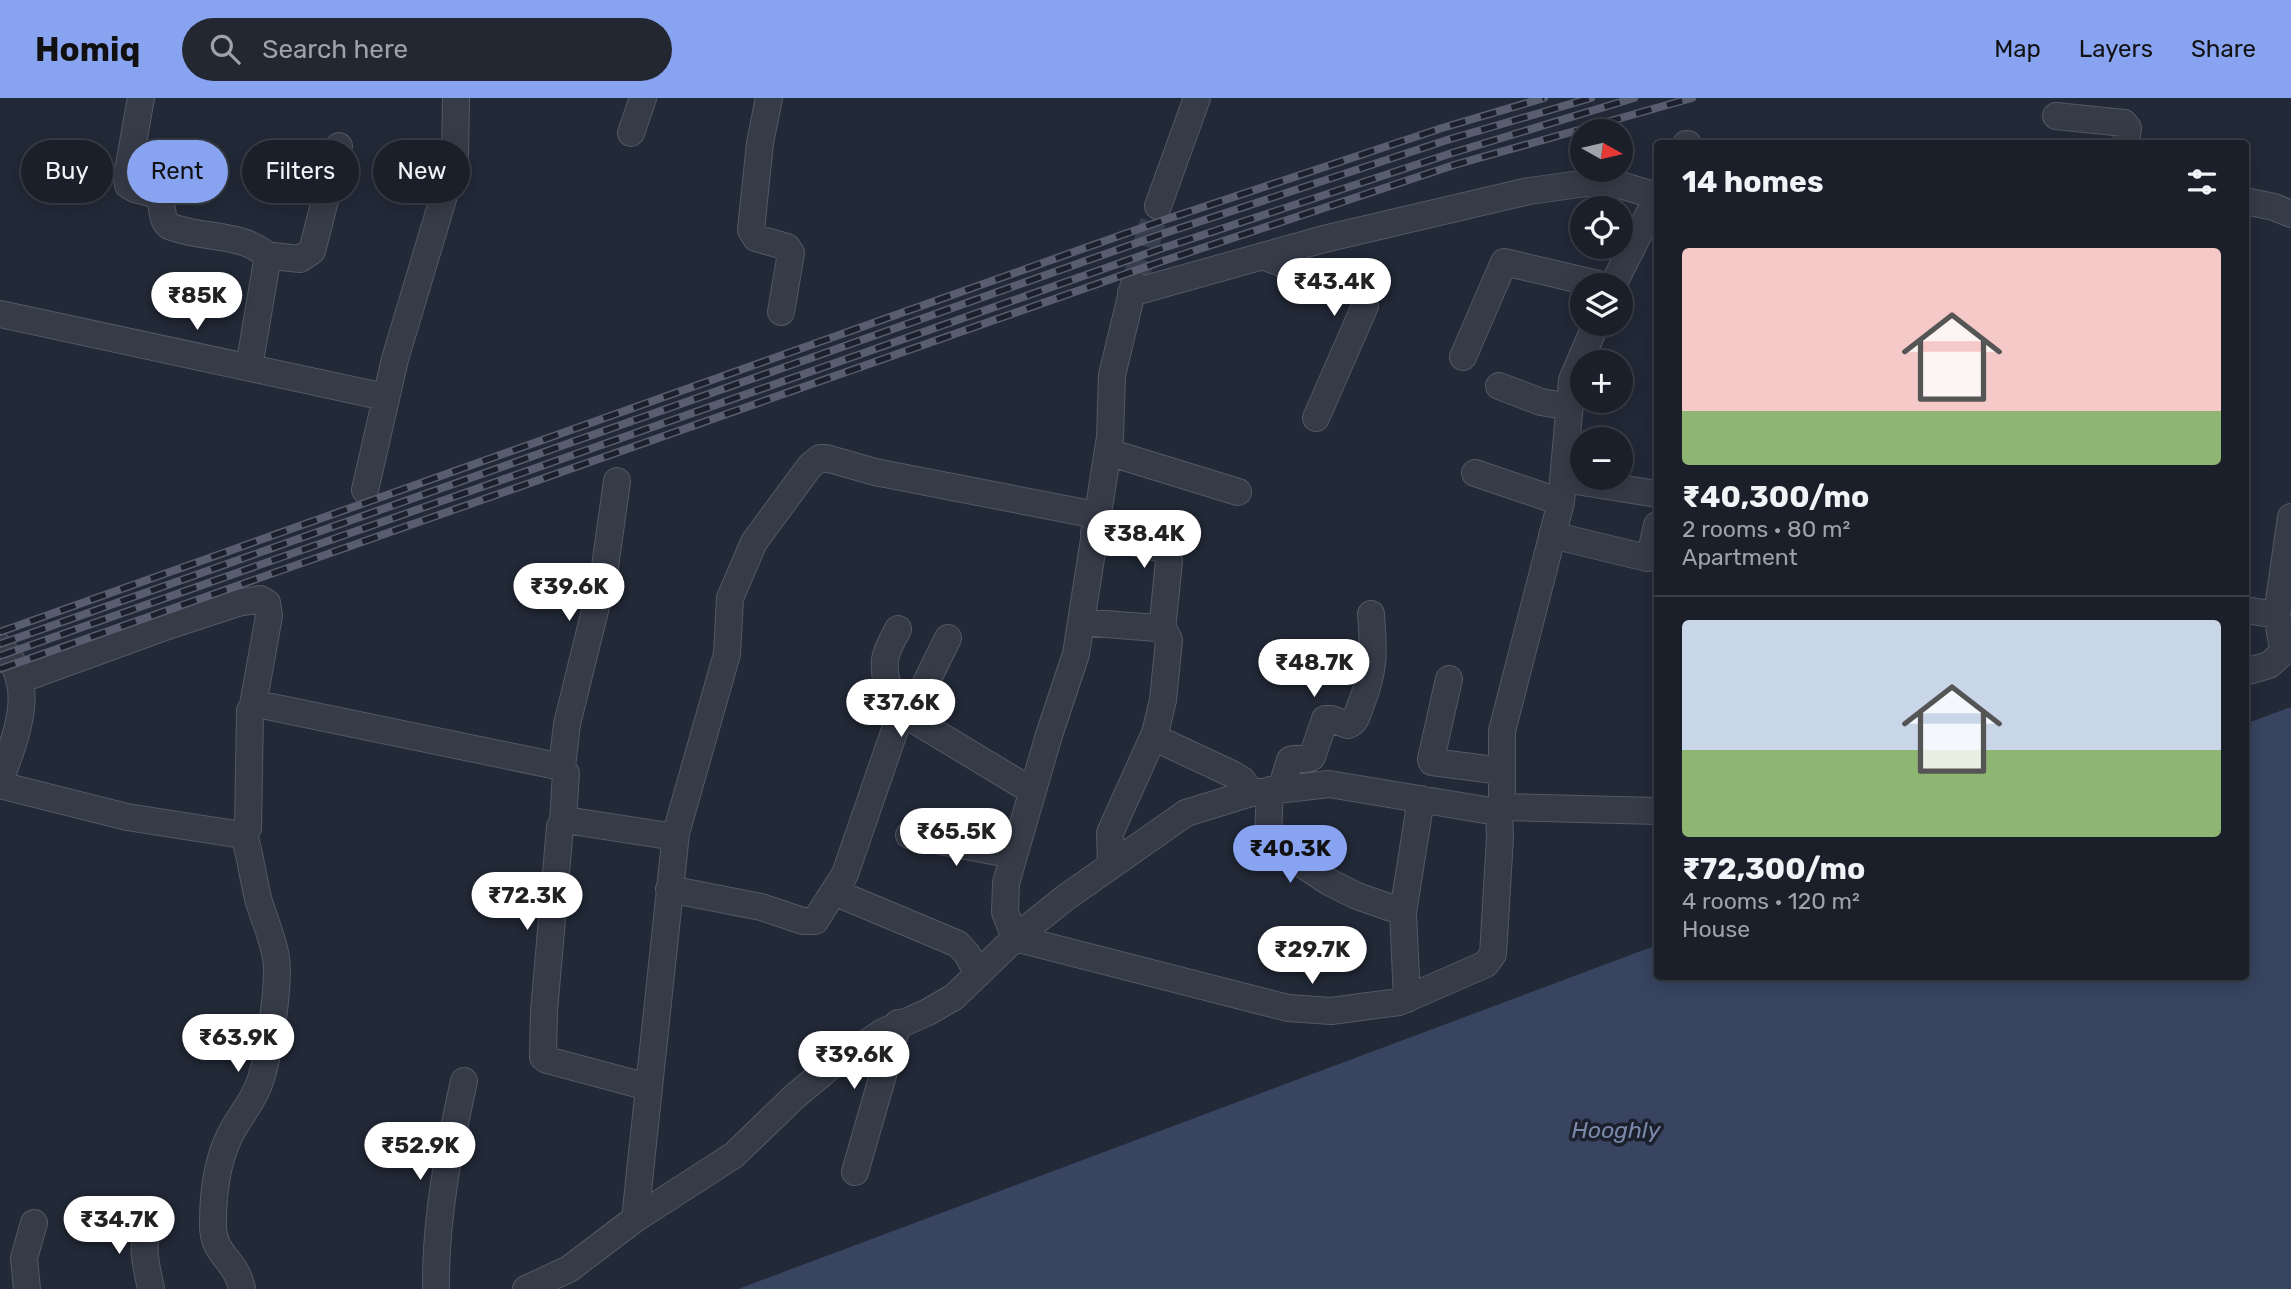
<!DOCTYPE html>
<html lang="en">
<head>
<meta charset="utf-8">
<style>
  body { margin:0; font-family:Rubik,sans-serif; background:#232731; color:#f1f3f6; height:100vh; display:flex; flex-direction:column; font-size:26px; white-space:nowrap }
  * { box-sizing:border-box; margin:0 }
  p { font-size:23px; color:#9fa2a8 }
  .icon { flex:none; width:38px; height:38px; fill:none; stroke:currentColor; stroke-width:2; stroke-linecap:round; stroke-linejoin:round }
  .map { position:relative; flex:1; overflow:hidden }
  .details { position:absolute; left:1654px; top:42px; width:595px; height:840px; display:flex; flex-direction:column; background:#1a1f29; border-radius:7px; box-shadow:0 4px 18px #0003,0 0 0 2px #383d46 }
  .details>* { flex:none }
  .top-card { position:absolute; left:21px; top:42px; width:665px; height:63px; display:flex; gap:14px }
  .needle { width:46px; rotate:98deg }
  .buttons { position:absolute; left:1570px; top:21px; display:grid; gap:14px }
  .buttons a { display:grid; place-items:center; width:63px; height:63px; border-radius:50%; background:#1a1f29; box-shadow:0 4px 18px #0003,0 0 0 2px #383d46; font-size:35px }
  .price { position:absolute; translate:-50% -60px; padding:0 16px; border-radius:24px; background:#fff; color:#222; font-size:23px; line-height:46px; filter:drop-shadow(0 2px 4px #0008) }
  .price::after { content:''; position:absolute; left:50%; top:42px; width:21px; height:16px; margin-left:-10px; background:inherit; clip-path:polygon(0 0,100% 0,50% 100%) }
  .price.selected { background:#88a4f1; color:#111 }
  ul { padding:0; list-style:none }
  li { display:grid; align-content:center; gap:14px; height:371px; padding:0 28px }
  li+li { border-top:2px solid #383d46 }
  li span { display:grid; place-items:center; height:217px; border-radius:7px; color:#555 }
  li>.icon { margin-inline-start:auto }
  span .icon { width:126px; height:126px; fill:#fffc; stroke-width:1 }
  li b { font-size:30px }
  h2 { display:flex; justify-content:space-between; align-items:center; height:84px; padding:0 28px; font-size:30px }
  .pill { padding:0 24px; border-radius:32px; background:#1a1f29; box-shadow:0 4px 18px #0003,0 0 0 2px #383d46; font-size:24px; line-height:63px }
  .pill.selected { background:#88a4f1; color:#111 }
  header { display:flex; align-items:center; gap:42px; box-sizing:border-box; height:98px; padding:0 35px; background:#88a4f1; color:#111 }
  header strong { font-size:33px }
  nav { display:flex; gap:38px; margin-inline-start:auto; font-size:24px }
  .search { width:490px; height:63px; background:#232731; display:flex; align-items:center; gap:18px; box-sizing:border-box; padding:0 24px; border-radius:38px; color:#9fa2a8; font-size:26px }
  .map>svg:first-child { display:block }
  .water { fill:#384460 }
  .lines { fill:none; stroke-linecap:round; stroke-linejoin:round }
  .minor-tunnel { stroke:#373e4c; stroke-width:26; stroke-dasharray:26 13; stroke-linecap:butt }
  .minor-casing { stroke:#535866; stroke-width:28 }
  .minor { stroke:#363b48; stroke-width:26 }
  .rail-casing { stroke:#585e6f; stroke-width:8 }
  .rail { stroke:#1b202c; stroke-width:5; stroke-dasharray:16; stroke-linecap:butt }
  .labels { text-anchor:middle; dominant-baseline:central; stroke-width:7; stroke-linejoin:round; paint-order:stroke }
  .water-label { font-size:23px; font-style:italic; fill:#7a89aa; stroke:#1b202c }
</style>
</head>
<body>
<header>
<strong>Homiq</strong>
<div class="search"><svg class="icon" aria-label="search" viewBox="0 0 24 24"><circle cx="10" cy="10" r="6"/><path d="M15 15l6 6"/></svg>Search here</div>
<nav><a>Map</a><a>Layers</a><a>Share</a></nav>
</header>
<div class="map">
<svg width="2291" height="1191" viewBox="0 0 2291 1191">
  <rect width="100%" height="100%" fill="#222937"/>
  <!-- water -->
  <path class="water" d="M2291 609V1191H738L1657 847V878H2245V626Z"/>
  <g class="lines">
    <!-- minor-tunnel -->
    <path class="minor-tunnel" d="M1134 186 1158 108"/>
    <defs>
      <path id="minor" d="M141 0 127 78 128 87 135 91 157 97C165 106 159 120 169 128 203 142 241 133 269 159
        M769 0 760 45 751 132 756 140 787 149 791 155 781 214
        M2056 18 2124 25 2128 30 2126 46
        M631 35 643 0
        M1686 46H1688
        M2245 103 2274 109 2291 116
        M1158 108 1197 0
        M1262 158 1357 193 1363 198 1365 208 1316 320
        M1134 186 1112 277 1110 339 1076 556 1049 637 1006 785 1005 814 1015 840 1288 910 1331 913 1399 904 1486 866 1493 856 1500 740 1499 713
        M1613 187 1657 100
        M1131 195 1324 141 1529 93 1587 85 1620 87 1657 98
        M0 216 385 299
        M1463 259 1504 164 1602 187
        M249 269 267 163 273 158 300 161 312 153 339 48
        M1499 288 1541 304 1570 309
        M1108 354 1238 394
        M1475 375 1561 404
        M1563 381 1657 396
        M365 392 395 261 455 61 456 0
        M2291 419 2277 517 2283 551 2291 552
        M1094 435 1163 451 1167 455 1169 463 1162 532
        M1552 437 1647 460 1650 458 1657 427
        M2245 512 2277 517
        M1081 524 1156 530 1165 534 1169 542 1163 602 1155 635 1110 735 1111 766
        M898 531C894 540 886 551 885 562 883 579 891 601 901 614L1032 693
        M0 549C40 586 15 640 0 683
        M2245 574 2269 567 2285 553
        M1449 581 1431 661 1432 664 1502 673
        M19 582 162 530 238 505 260 501 267 505 269 518 253 607
        M909 619 948 540
        M1153 639 1232 676 1242 682 1251 695
        M562 669 567 626 604 476 617 383
        M0 687 127 719 242 737 248 730 250 613 253 607H262L562 669 566 675 563 723
        M1281 691 1290 662C1296 658 1305 664 1312 659L1325 621H1331L1348 627C1356 624 1357 617 1360 609 1375 572 1374 555 1371 516
        M1270 692 1268 738 1273 747 1329 784 1357 798 1403 814
        M1502 709 1657 713
        M909 737 1013 757
        M669 791 761 809 803 823H815L845 776 901 614
        M834 794 958 846 967 856 978 876
        M1407 901 1403 814 1421 701
        M648 989 547 962 543 959 544 913 560 729 563 723H572L675 739
        M855 1074 898 925
        M635 1121 676 735 727 556 730 500 754 444 810 368 820 360H826L875 374 1096 417
        M148 1127C141 1153 146 1165 151 1191
        M27 1191 24 1160 34 1125
        M242 1191C236 1160 212 1158 213 1125 213 1097 217 1063 230 1037 238 1021 250 1007 257 991 268 968 280 885 276 860 273 841 265 823 259 804 253 782 251 759 244 737
        M436 1191C435 1121 449 1051 464 983
        M526 1191 569 1171 635 1121 734 1057 794 999 831 968 883 934 928 914 954 899 1015 840 1065 800 1186 715 1251 695 1329 686 1491 713H1499L1502 709V633L1561 404 1572 282 1596 226"/>
    </defs>
    <!-- minor casing -->
    <use href="#minor" class="minor-casing"/>
    <!-- minor -->
    <use href="#minor" class="minor"/>
    <defs>
      <path id="rail" d="M0 534 1164 122 1442 30 1544 0
        M0 546 1165 135 1447 42 1591 0
        M0 558 1160 151 1452 55 1634 0
        M0 571 1157 165 1454 67 1692 0"/>
    </defs>
    <!-- rail casing -->
    <use href="#rail" class="rail-casing"/>
    <!-- rail -->
    <use href="#rail" class="rail"/>
  </g>
  <g class="labels">
    <!-- water labels -->
    <g class="water-label">
      <text x="1616" y="1032">Hooghly</text>
    </g>
  </g>
</svg>
<div class="buttons">
<a><svg class="needle" viewBox="-14 -14 28 28"><path d="M0-13l5 13h-10z" fill="#e53935"/><path d="M0 13l5-13h-10z" fill="#9fa2a8"/></svg></a>
<a><svg class="icon" aria-label="locate" viewBox="0 0 24 24"><circle cx="12" cy="12" r="6"/><path d="M12 2v4M12 18v4M2 12h4M18 12h4"/></svg></a>
<a><svg class="icon" aria-label="layers" viewBox="0 0 24 24"><path d="M12 4l9 5-9 5-9-5zM3 14l9 5 9-5"/></svg></a>
<a>+</a>
<a>−</a>
</div>
<b class="price" style="left:1334px;top:220px">₹43.4K</b>
<b class="price" style="left:197px;top:234px">₹85K</b>
<b class="price" style="left:1144px;top:472px">₹38.4K</b>
<b class="price" style="left:569px;top:525px">₹39.6K</b>
<b class="price" style="left:1314px;top:601px">₹48.7K</b>
<b class="price" style="left:901px;top:641px">₹37.6K</b>
<b class="price" style="left:956px;top:770px">₹65.5K</b>
<b class="price selected" style="left:1290px;top:787px">₹40.3K</b>
<b class="price" style="left:527px;top:834px">₹72.3K</b>
<b class="price" style="left:1312px;top:888px">₹29.7K</b>
<b class="price" style="left:238px;top:976px">₹63.9K</b>
<b class="price" style="left:854px;top:993px">₹39.6K</b>
<b class="price" style="left:420px;top:1084px">₹52.9K</b>
<b class="price" style="left:119px;top:1158px">₹34.7K</b>
<div class="top-card">
<a class="pill">Buy</a>
<a class="pill selected">Rent</a>
<a class="pill">Filters</a>
<a class="pill">New</a>
</div>
<section class="details">
<h2>14 homes<svg class="icon" aria-label="filters" viewBox="0 0 24 24"><path d="M4 7h16M4 17h16"/><circle cx="9" cy="7" r="2"/><circle cx="15" cy="17" r="2"/></svg></h2>
<ul>
<li><span style="background:linear-gradient(#f6c9c9 75%,#8fb573 0)"><svg class="icon" aria-label="home" viewBox="0 0 24 24"><path d="M3 11l9-7 9 7M6 9v11h12V9"/></svg></span><div><b>₹40,300/mo</b><p>2 rooms · 80 m²</p><p>Apartment</p></div></li>
<li><span style="background:linear-gradient(#c9d6e8 60%,#8fb573 0)"><svg class="icon" aria-label="home" viewBox="0 0 24 24"><path d="M3 11l9-7 9 7M6 9v11h12V9"/></svg></span><div><b>₹72,300/mo</b><p>4 rooms · 120 m²</p><p>House</p></div></li>
</ul>
</section>
</div>
</body>
</html>
